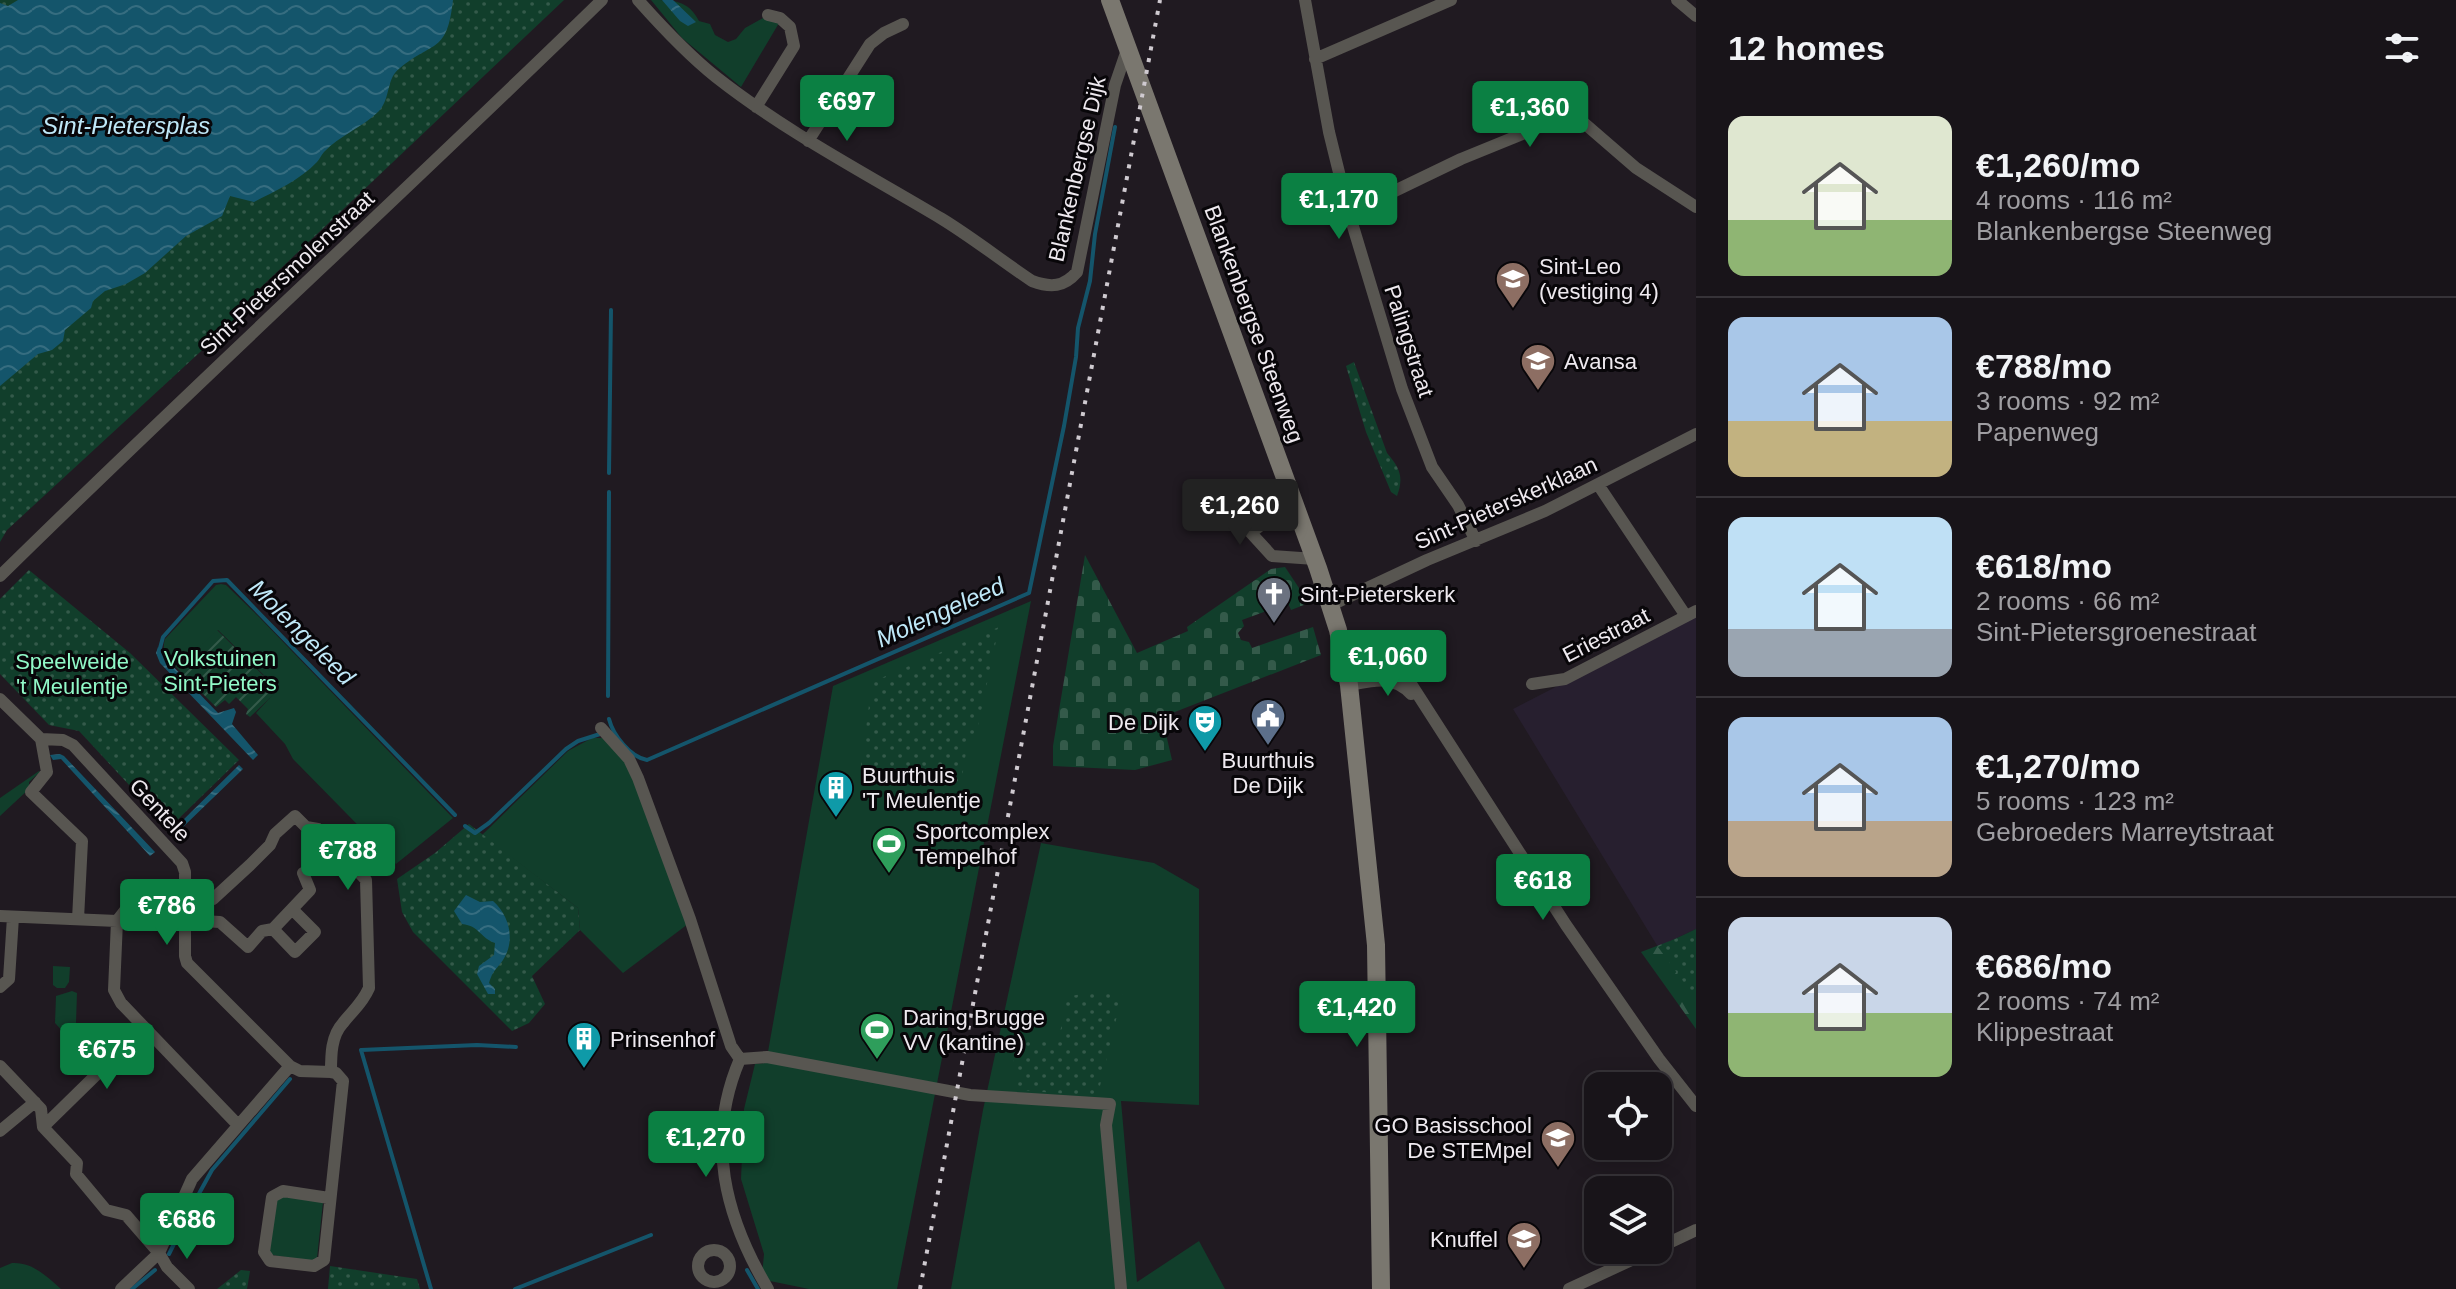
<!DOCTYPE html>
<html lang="en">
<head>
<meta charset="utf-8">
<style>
  body { margin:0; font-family:Helvetica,sans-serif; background:#252126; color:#f1f3f6; height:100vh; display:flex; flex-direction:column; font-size:30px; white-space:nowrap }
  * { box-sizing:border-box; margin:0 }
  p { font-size:26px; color:#9f9ea2 }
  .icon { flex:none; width:44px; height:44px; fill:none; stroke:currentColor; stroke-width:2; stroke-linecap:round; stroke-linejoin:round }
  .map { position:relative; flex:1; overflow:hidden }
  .drawer { display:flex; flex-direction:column; background:#181419; width:760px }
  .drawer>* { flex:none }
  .tools { position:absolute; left:1584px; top:1072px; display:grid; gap:16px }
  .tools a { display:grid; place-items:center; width:88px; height:88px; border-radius:16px; background:#181419; box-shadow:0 4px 20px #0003,0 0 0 2px #363338; font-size:40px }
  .price { position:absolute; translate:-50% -68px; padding:0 18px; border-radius:8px; background:#0b8043; color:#fff; font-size:26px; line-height:52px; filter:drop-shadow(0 2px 4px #0008) }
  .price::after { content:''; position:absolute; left:50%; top:48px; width:24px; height:18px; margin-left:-12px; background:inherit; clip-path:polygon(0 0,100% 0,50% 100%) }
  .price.active { background:#222; color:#fff }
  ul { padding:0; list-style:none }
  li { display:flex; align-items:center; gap:24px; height:200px; padding:0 32px }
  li+li { border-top:2px solid #363338 }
  li span { display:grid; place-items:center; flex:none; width:224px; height:160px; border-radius:16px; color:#555 }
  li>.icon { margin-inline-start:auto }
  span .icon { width:96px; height:96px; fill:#fffc; stroke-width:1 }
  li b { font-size:34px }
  h2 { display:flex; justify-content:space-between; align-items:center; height:96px; padding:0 32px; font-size:34px }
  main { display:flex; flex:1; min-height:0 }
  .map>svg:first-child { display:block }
  .commercial { fill:#271f2f }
  .grass { fill:#113e2b }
  .forest { fill:url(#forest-firs) }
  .cemetery { fill:url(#cemetery-stones) }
  .park { fill:url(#park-dots) }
  .garden { fill:url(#garden-furrows) }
  .water { fill:url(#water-waves) }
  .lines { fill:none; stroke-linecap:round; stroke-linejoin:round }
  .stream { stroke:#14556b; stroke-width:4 }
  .minor { stroke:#585651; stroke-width:12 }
  .secondary { stroke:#7a776f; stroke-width:18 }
  .rail { stroke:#cfcad0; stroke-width:4; stroke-dasharray:4 8; stroke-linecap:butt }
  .labels { text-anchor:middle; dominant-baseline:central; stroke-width:6; stroke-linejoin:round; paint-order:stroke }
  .street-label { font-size:22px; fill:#eee9ef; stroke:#080609 }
  .poi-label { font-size:22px; fill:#eee9ef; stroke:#080609; text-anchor:start }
  .park-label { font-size:22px; fill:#91f9c8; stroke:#080609 }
  .water-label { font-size:24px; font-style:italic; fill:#bfe8f8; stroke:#080609 }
</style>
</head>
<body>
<main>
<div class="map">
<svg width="1696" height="1289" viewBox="0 0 1696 1289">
  <defs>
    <pattern id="forest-firs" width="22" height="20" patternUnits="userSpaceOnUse" patternTransform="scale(2)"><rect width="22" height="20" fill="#113e2b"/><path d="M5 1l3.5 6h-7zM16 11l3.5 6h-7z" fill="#345a4a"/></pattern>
    <pattern id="cemetery-stones" width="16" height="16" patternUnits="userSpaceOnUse" patternTransform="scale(2)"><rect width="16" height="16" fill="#113e2b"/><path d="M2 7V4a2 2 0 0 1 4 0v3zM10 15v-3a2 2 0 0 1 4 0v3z" fill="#345a4a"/></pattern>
    <pattern id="park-dots" width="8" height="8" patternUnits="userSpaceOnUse" patternTransform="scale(2)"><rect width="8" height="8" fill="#113e2b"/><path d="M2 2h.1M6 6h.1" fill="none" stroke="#345a4a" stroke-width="1.8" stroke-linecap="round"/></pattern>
    <pattern id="garden-furrows" width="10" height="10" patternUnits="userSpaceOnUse" patternTransform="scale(2)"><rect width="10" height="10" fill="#113e2b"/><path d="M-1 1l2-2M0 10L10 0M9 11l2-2" fill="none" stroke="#345a4a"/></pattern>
    <pattern id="water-waves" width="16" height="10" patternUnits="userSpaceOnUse" patternTransform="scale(2)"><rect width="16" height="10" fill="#14556b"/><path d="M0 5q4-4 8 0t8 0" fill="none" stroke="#366d80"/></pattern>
  </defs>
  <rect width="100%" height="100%" fill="#201a21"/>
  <!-- commercial -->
  <path class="commercial" d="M1696 615V929L1658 947 1513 709Z"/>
  <!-- grass -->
  <path class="grass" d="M651 0C674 0 688 0 699 21L710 24 715 35 728 42 736 39 745 28 763 18 779 23 741 87 682 38Z
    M221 584 226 585 259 617 453 818 396 864 293 759 285 744 256 713 278 689 218 630 177 668C168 659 161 653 165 639L216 585Z
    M1031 601 897 1289H809L765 1280 762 1276 764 1254 741 1179 744 1109 755 1064 766 1063 833 686Z
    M592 738H602L626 760 688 924 623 973 580 930 578 908 482 835 568 751Z
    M39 771 40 772 29 782V789L0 816V798Z
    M1041 843 1154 863 1199 889V1105L1121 1101 1137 1282 1199 1241 1225 1289H951L983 1110Z
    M53 966 70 967 69 982 65 988H57L53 985Z
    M72 991 77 993 76 1023 65 1034 55 1023 56 996Z
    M278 1196 323 1202 317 1258 311 1261 272 1255 268 1251Z
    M12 1263C33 1262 46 1276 61 1289H0V1268Z"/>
  <!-- forest -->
  <path class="forest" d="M1696 931V1029L1641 952Z"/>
  <!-- cemetery -->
  <path class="cemetery" d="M1085 555 1137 653 1188 631 1187 627 1271 569 1285 567 1309 603 1291 610 1288 603 1242 620 1244 626 1238 633 1241 640 1249 642 1252 648 1313 627 1321 655 1162 717 1172 760 1135 770 1053 766V746Z"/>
  <!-- park -->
  <path class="park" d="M0 0H564L258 290 262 295 7 530 0 542Z
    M1354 362 1387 453C1400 468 1404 477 1397 496L1391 492 1366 432 1346 366Z
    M29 570 130 653 239 760 169 828 79 731 49 725 0 674V599Z
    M999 627 976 735H969L961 783 861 766 872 682Z
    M469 824 578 908 580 930 532 976 545 1004 529 1023 512 1031 413 932 402 912 397 879 435 853Z
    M1696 929V999L1658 947Z
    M1099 990 1123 991 1099 1090 1093 1096 1019 1090 1013 1066 1017 1040 1058 1043 1067 997Z
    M330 1266 417 1279 420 1289H328Z
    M241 1270 250 1271 247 1289H217Z"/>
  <!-- garden -->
  <path class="garden" d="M217 630 278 690 250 717 246 714 248 709 236 697 229 704 225 700 216 707 177 668Z"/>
  <!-- water -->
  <path class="water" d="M18 0H453C447 54 434 40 400 68 386 78 391 98 379 111 363 127 339 136 324 152 321 155 320 159 317 162 300 180 275 191 254 202L230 196 222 216 186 236 145 273 126 284 105 291 93 301 91 308 65 330 63 341 52 350 38 354 0 386V3L8 6Z
    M662 0H673L696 22 688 26 680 21Z
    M158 647 164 657 218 713 234 708 236 712 232 724 258 755 253 760 160 663 156 653Z
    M60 754 64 756 155 852 150 856 61 759 53 760 50 755Z
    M239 765 243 769 183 827 180 823Z
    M466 895 480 902 493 901C509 915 516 940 503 960 496 970 493 970 489 983L495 989V994H488L477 974 479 966 494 955 495 943C480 938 480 926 462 924L454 911Z"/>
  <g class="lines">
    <!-- stream -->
    <path class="stream" d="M609 473 611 310
      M159 652 163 637 213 581 227 580 455 815
      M608 696 609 492
      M609 719C613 735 630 757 647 760L1029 593 1064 426 1076 357 1078 328 1090 281 1095 234 1115 127
      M465 826 475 833 489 823 566 749 578 741 600 734
      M190 1210 212 1170 290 1079
      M169 1254 187 1218
      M747 1270 758 1289
      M132 1289 155 1270
      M431 1289 361 1050 477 1045 516 1047
      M515 1289 651 1235"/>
    <!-- minor -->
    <path class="minor" d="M638 0C662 27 687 54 716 77 786 132 865 173 942 219 973 238 1002 261 1032 281 1051 288 1064 287 1077 272L1115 85 1127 50
      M1305 0 1329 132 1349 213 1402 389 1432 467 1458 505 1476 541
      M1677 0 1696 16
      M1315 59 1451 0
      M756 107 794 46 790 27 780 18 768 15
      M808 141 870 44 884 33 903 24
      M1349 213 1461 159 1569 115 1577 117 1636 168 1696 207
      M1599 486 1686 616
      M1293 499 1251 533 1272 556 1315 559
      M0 576C198 381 403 194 602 0
      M1331 605 1427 560 1545 511 1696 434
      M1345 661 1390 662 1404 673 1566 925 1659 1059 1696 1106
      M1532 684 1565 679 1696 611
      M1349 685C1372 681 1393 674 1411 694
      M0 699 41 739 63 740 73 745 182 863 185 872V956L187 963 290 1066 300 1071 331 1072
      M601 728 629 759 638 778 690 919 731 1046 740 1059
      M41 739 47 772 31 792 82 841 78 919
      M185 898 213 899 250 865 270 845 275 834 295 816 306 827 318 829 366 880 369 988C362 1004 353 1010 343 1023 331 1036 331 1055 331 1072L336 1073 343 1081 324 1260 314 1266 270 1261 264 1252 272 1197 283 1191 329 1198
      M0 916 117 921 127 908 185 910
      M185 920 220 922 248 947 262 931 273 929 310 890 303 873
      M117 921 114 990 121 1003 238 1125
      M273 929 295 952 315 932 293 910
      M0 987 9 979 13 917
      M740 1059 767 1057 970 1095 1110 1104 1106 1125 1121 1289
      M740 1059C705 1140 725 1217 768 1289
      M0 1066 41 1109 43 1127 77 1163 76 1174 106 1210 126 1215 159 1253 167 1267 189 1289
      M43 1127 144 1028
      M0 1131 35 1102
      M1658 1248 1696 1230
      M698 1266a16 16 0 1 1 32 0a16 16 0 1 1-32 0Z
      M121 1289 159 1253 192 1179 290 1066
      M1569 1289 1653 1250"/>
    <!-- secondary -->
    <path class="secondary" d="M1110 0 1318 568 1338 630 1349 685 1376 945 1381 1289"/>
    <!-- rail -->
    <path class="rail" d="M920 1289 1160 0"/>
  </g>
  <!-- icons -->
  <defs>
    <symbol id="school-pin" viewBox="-11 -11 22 30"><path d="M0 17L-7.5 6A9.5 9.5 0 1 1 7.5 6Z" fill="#8d6e63" stroke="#080609"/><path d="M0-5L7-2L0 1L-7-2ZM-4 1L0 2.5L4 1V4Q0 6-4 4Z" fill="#fff"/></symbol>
    <symbol id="church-pin" viewBox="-11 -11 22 30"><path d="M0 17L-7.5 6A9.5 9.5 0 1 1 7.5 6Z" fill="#6b7280" stroke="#080609"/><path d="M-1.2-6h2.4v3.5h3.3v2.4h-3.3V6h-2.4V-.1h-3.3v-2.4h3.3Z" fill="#fff"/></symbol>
    <symbol id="civic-pin" viewBox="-11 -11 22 30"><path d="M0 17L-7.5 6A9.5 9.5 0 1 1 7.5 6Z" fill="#5c6f8a" stroke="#080609"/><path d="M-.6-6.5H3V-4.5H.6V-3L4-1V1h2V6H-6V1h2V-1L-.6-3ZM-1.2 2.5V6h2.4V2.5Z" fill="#fff"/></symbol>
    <symbol id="theatre-pin" viewBox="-11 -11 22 30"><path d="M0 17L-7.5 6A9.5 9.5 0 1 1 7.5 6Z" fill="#0f9aa8" stroke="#080609"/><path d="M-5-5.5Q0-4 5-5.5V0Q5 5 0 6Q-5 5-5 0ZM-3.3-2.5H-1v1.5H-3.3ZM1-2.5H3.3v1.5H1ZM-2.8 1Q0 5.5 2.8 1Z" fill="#fff"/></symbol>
    <symbol id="building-pin" viewBox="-11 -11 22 30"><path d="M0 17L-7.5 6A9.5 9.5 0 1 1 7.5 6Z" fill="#0f9aa8" stroke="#080609"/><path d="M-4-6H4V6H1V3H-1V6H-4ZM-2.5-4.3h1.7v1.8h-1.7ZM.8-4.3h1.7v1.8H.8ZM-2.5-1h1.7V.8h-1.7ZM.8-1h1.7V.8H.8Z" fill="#fff"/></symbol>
    <symbol id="stadium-pin" viewBox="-11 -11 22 30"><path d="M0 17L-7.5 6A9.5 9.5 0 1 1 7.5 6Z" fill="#2e9e5b" stroke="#080609"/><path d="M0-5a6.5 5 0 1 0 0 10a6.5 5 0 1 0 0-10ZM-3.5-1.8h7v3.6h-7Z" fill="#fff"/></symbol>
  </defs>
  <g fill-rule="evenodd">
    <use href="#school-pin" x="1493" y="259" width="40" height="54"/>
    <use href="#school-pin" x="1518" y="341" width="40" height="54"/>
    <use href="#church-pin" x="1254" y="574" width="40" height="54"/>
    <use href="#civic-pin" x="1248" y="696" width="40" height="54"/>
    <use href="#theatre-pin" x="1185" y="702" width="40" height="54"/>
    <use href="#building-pin" x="816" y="768" width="40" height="54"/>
    <use href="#stadium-pin" x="869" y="824" width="40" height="54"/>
    <use href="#stadium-pin" x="857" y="1010" width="40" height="54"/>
    <use href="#building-pin" x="564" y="1019" width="40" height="54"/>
    <use href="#school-pin" x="1538" y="1118" width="40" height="54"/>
    <use href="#school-pin" x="1504" y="1219" width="40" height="54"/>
  </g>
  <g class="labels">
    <!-- street labels -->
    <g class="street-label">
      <text transform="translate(1077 169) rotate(-77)">Blankenbergse Dijk</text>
      <text transform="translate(287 273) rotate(-43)">Sint-Pietersmolenstraat</text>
      <text transform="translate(1254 324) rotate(70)">Blankenbergse Steenweg</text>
      <text transform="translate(1409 341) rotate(72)">Palingstraat</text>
      <text transform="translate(1506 503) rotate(-24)">Sint-Pieterskerklaan</text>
      <text transform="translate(1606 635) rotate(-27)">Eriestraat</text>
      <text transform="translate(160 810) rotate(47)">Gentele</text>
    </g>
    <!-- poi labels -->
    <g class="poi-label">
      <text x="1539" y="266">Sint-Leo<tspan x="1539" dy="25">(vestiging 4)</tspan></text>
      <text x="1564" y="361">Avansa</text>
      <text x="1300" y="594">Sint-Pieterskerk</text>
      <text x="1179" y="722" text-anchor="end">De Dijk</text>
      <text x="1268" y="760" text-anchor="middle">Buurthuis<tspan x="1268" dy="25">De Dijk</tspan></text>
      <text x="862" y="775">Buurthuis<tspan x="862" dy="25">'T Meulentje</tspan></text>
      <text x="915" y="831">Sportcomplex<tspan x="915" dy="25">Tempelhof</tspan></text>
      <text x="903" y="1017">Daring Brugge<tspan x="903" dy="25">VV (kantine)</tspan></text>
      <text x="610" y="1039">Prinsenhof</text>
      <text x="1532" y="1125" text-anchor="end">GO Basisschool<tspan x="1532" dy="25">De STEMpel</tspan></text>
      <text x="1498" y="1239" text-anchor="end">Knuffel</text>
    </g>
    <!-- park labels -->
    <g class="park-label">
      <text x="220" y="658">Volkstuinen<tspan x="220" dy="25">Sint-Pieters</tspan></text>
      <text x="72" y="661">Speelweide<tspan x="72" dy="25">'t Meulentje</tspan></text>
    </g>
    <!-- water labels -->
    <g class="water-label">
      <text x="126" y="125">Sint-Pietersplas</text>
      <text transform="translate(940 612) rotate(-24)">Molengeleed</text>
      <text transform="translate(302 632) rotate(45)">Molengeleed</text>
    </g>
  </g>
</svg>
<div class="tools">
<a><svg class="icon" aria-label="locate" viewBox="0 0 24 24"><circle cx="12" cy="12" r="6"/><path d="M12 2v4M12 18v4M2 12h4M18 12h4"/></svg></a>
<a><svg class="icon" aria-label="layers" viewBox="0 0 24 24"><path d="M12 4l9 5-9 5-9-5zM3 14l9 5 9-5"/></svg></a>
</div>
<b class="price" style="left:847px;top:143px">€697</b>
<b class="price" style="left:1530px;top:149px">€1,360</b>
<b class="price" style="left:1339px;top:241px">€1,170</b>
<b class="price active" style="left:1240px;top:547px">€1,260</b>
<b class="price" style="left:1388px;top:698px">€1,060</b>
<b class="price" style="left:348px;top:892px">€788</b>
<b class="price" style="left:1543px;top:922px">€618</b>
<b class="price" style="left:167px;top:947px">€786</b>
<b class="price" style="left:1357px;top:1049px">€1,420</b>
<b class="price" style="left:107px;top:1091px">€675</b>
<b class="price" style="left:706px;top:1179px">€1,270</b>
<b class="price" style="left:187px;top:1261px">€686</b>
</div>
<section class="drawer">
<h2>12 homes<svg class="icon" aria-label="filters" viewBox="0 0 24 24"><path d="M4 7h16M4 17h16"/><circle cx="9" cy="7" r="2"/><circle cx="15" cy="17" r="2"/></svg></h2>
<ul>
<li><span style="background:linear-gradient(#dfe7d0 65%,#8fb573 0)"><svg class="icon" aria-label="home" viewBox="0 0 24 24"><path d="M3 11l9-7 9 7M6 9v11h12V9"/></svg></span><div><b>€1,260/mo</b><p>4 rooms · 116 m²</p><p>Blankenbergse Steenweg</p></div></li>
<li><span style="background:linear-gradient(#a9c7e8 65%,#c2b280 0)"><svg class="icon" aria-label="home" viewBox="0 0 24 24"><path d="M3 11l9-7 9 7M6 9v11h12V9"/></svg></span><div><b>€788/mo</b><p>3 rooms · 92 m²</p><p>Papenweg</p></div></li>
<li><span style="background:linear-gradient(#bfe0f5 70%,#9aa5b1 0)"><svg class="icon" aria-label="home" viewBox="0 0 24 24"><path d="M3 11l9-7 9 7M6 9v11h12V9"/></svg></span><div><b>€618/mo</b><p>2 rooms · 66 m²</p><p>Sint-Pietersgroenestraat</p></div></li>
<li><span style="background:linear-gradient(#a9c7e8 65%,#b9a48a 0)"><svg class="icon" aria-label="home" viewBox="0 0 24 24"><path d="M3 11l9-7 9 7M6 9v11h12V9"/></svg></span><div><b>€1,270/mo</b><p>5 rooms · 123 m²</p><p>Gebroeders Marreytstraat</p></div></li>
<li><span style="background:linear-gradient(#c9d6e8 60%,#8fb573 0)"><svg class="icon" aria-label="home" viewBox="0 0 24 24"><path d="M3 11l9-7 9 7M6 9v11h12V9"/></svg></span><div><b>€686/mo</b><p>2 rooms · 74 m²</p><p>Klippestraat</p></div></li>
</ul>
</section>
</main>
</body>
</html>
